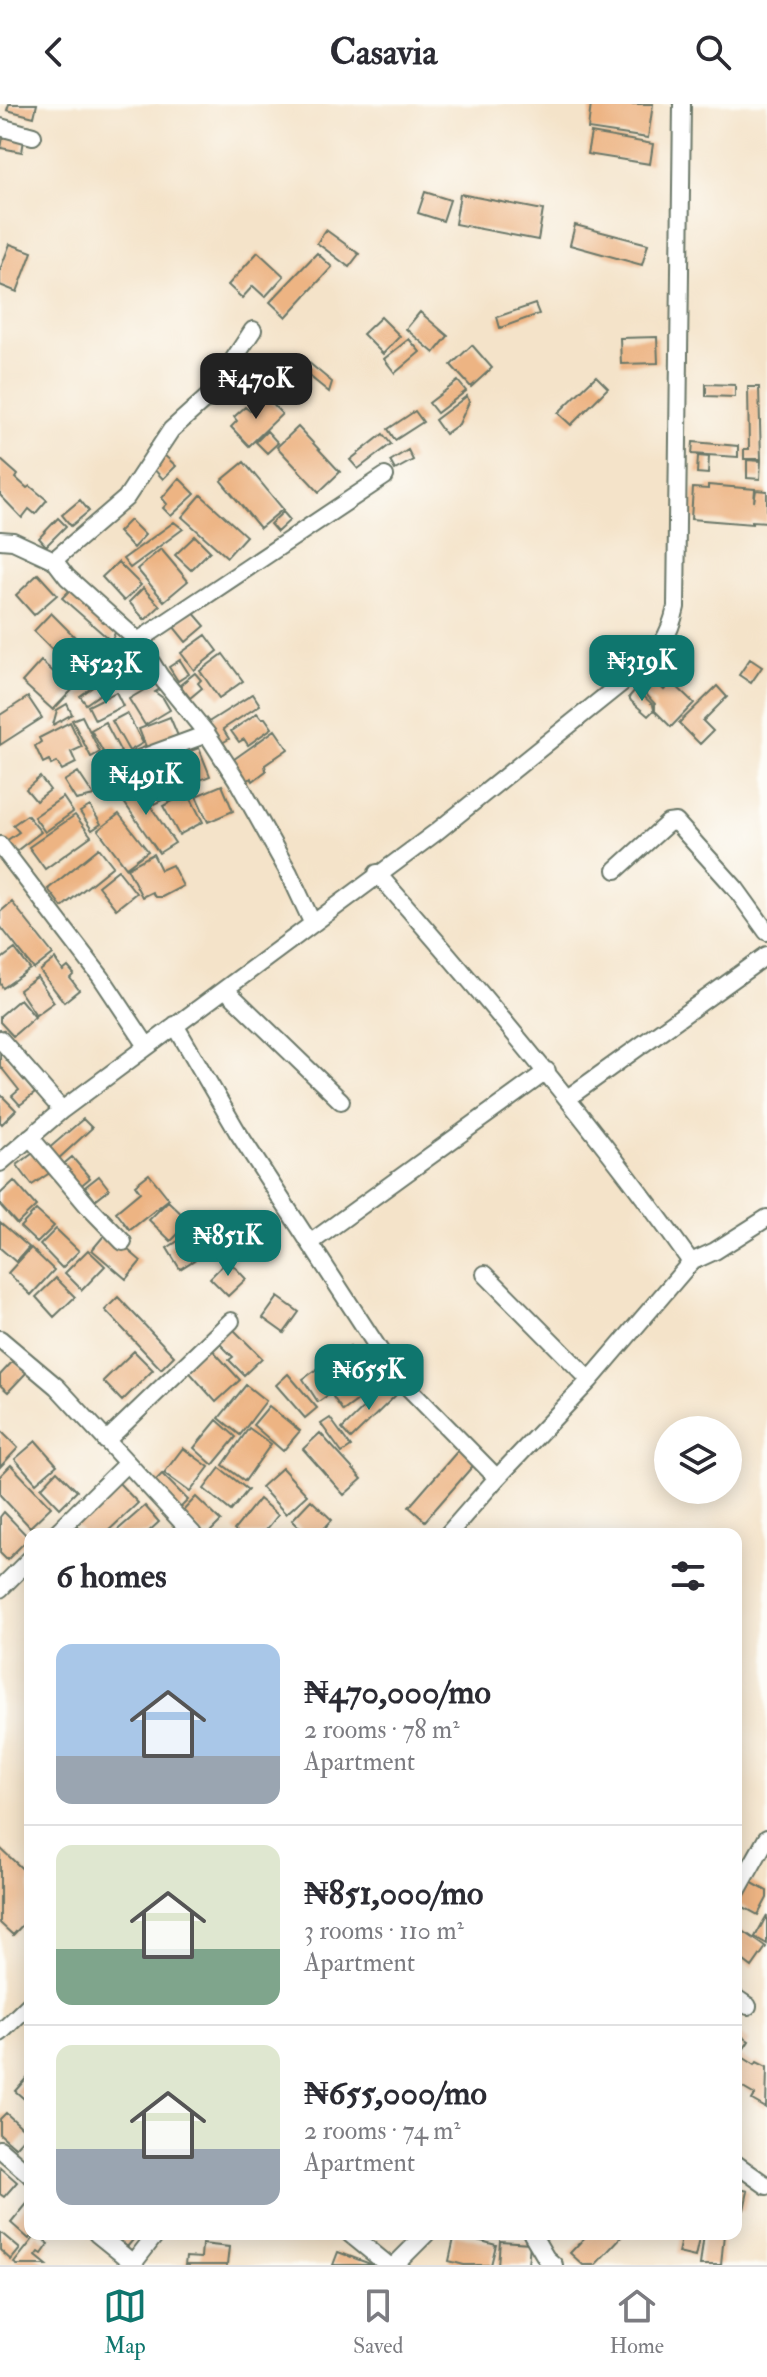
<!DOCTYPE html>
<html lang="en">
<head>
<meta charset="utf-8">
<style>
  body { margin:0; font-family:"IM FELL Double Pica",serif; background:#f2f2f3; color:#2b2b33; height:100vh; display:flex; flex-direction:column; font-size:30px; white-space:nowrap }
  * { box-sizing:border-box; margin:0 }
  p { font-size:26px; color:#7c7c81 }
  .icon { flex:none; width:44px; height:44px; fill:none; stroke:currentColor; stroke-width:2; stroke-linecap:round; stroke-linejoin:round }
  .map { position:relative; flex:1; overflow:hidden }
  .side { position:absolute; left:24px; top:1424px; width:718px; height:712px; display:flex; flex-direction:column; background:#fff; border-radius:16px; box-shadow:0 4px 20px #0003 }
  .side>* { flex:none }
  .buttons { position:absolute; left:654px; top:1312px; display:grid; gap:16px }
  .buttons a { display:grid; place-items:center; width:88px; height:88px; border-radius:50%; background:#fff; box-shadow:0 4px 20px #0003; font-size:40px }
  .price { position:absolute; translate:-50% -68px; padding:0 18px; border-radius:16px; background:#0f766e; color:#fff; font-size:26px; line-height:52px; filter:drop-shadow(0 2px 4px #0008) }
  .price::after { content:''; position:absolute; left:50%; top:48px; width:24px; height:18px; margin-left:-12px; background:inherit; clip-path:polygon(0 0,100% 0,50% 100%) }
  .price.current { background:#222; color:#fff }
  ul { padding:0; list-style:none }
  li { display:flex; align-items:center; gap:24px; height:200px; padding:0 32px }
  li+li { border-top:2px solid #e1e1e2 }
  li span { display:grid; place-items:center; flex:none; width:224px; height:160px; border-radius:16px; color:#555 }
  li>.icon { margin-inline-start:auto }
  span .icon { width:96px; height:96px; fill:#fffc; stroke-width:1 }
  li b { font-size:34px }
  h2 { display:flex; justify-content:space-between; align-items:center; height:96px; padding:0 32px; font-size:34px }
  header { display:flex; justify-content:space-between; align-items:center; height:104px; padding:0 32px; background:#fff; font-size:36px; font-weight:700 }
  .menu { display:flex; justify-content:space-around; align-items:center; height:112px; border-top:2px solid #e1e1e2; background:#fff; font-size:22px; color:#7c7c81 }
  .menu a { display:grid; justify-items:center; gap:4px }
  .menu .current { color:#0f766e }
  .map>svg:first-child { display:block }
  .building { fill:#edb483 }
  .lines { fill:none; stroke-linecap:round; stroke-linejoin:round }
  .minor-casing { stroke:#6a7768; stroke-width:20 }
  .minor { stroke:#fff; stroke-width:16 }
</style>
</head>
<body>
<header><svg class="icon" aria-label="back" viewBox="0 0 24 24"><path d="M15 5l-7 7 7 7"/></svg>Casavia<svg class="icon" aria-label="search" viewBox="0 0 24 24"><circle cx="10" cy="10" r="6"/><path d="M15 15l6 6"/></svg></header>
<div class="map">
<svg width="767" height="2161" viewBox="0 0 767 2161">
  <rect width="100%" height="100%" fill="#fdfcf7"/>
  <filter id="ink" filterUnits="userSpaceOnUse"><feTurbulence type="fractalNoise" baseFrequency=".0125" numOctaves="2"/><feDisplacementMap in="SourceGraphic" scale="16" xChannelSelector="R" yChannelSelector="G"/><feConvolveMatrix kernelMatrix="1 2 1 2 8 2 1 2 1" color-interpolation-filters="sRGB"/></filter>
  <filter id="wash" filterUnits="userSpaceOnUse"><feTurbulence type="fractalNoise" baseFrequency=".006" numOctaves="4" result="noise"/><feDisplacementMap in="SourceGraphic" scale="32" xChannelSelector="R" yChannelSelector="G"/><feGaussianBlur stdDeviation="1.8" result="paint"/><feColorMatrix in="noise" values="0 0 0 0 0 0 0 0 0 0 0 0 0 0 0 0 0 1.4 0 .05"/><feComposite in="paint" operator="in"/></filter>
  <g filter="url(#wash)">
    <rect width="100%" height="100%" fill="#f4e3c9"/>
    <g id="blocks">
      <!-- building -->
      <path class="building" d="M9 0H37L34 13 7 6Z
        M591 0H653L648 34 588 25Z
        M591 29 653 40 650 60 587 50Z
        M3 33 24 36 22 48 1 44Z
        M425 88 450 96 443 117 418 109Z
        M460 90 543 106 538 136 455 120Z
        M575 121 648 140 642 161 570 141Z
        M326 126 359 150 349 163 317 139Z
        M10 140 32 148 17 188 0 181V166Z
        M258 148 284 172 265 193 253 182 242 194 228 181Z
        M317 149 332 163 286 213 270 198Z
        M535 200 539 210 500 224 497 213Z
        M420 208 448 232 434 249 406 225Z
        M381 213 400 232 383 250 363 230Z
        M657 233 658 259 621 260 620 234Z
        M409 235 420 248 395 269 384 255Z
        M472 241 492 264 471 283 451 261Z
        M308 258 332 278 329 288 302 266Z
        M288 259 297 269 271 289 263 278Z
        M596 272 608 284 571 321 558 309Z
        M458 277 466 287 437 309 429 299Z
        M706 280 735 281V293L706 292Z
        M748 283H759L761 355H744V345H749Z
        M265 292 282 310 249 342 231 323 237 317 234 313 245 303 250 307Z
        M467 292 469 298 459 320 445 330 435 316Z
        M415 307 423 318 395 336 388 325Z
        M298 323 340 368 319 388 277 343Z
        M267 327 278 339 267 349 256 338Z
        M383 330 391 340 358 365 350 356Z
        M693 338 738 342V353L692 350Z
        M408 346 413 356 395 366 390 357Z
        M163 350 176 362 163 375 151 362Z
        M698 352 709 353 708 370 697 369Z
        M0 355 18 371 16 374 27 384 30 382 47 396 35 410 29 405 22 414 0 391Z
        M747 356 761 357 760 375 747 374Z
        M244 358 283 405 260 424 221 377Z
        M179 374 195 390 171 412 163 404 167 400 162 394Z
        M708 381 755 385 754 398 756 386 767 387V418L752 417V420L691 415 693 384 708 385Z
        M201 391 246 432 227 453 182 413Z
        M80 396 89 407 71 422 62 411Z
        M283 408 290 416 277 428 270 420Z
        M58 414 66 422 46 442 39 434Z
        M130 416 145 431 133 444 118 428Z
        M174 418 183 425 130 464 123 455Z
        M195 432 210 447 191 466 175 451Z
        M161 445 188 477 164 497 137 465Z
        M118 458 141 481 124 497 102 473Z
        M38 470 57 491 34 511 16 491Z
        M143 484 160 502 145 516 129 498Z
        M70 486 116 527 111 537 62 494Z
        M192 507 205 522 186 538 173 522Z
        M51 509 79 537 62 555 34 527Z
        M206 531 218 547 194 566 181 549Z
        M85 539 99 553 83 569 69 556Z
        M223 550 243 577 219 594 200 567Z
        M137 552 142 560 86 600 80 592Z
        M750 555 762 563 751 579 739 571Z
        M180 556 189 570 178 577 169 563Z
        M41 557 73 585 53 606 22 578Z
        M153 566 163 583 155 588 163 594 170 606 145 621 129 595 144 586 137 575Z
        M195 569 201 576 198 579 202 584 190 594 180 581Z
        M656 578 664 586 672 578 694 599 671 623 655 607V600L645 589Z
        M717 582 727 593 703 617 713 627 700 640 679 619Z
        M636 585 653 601 654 606 648 612 631 597 629 593Z
        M116 588 123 602 95 616 88 602Z
        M253 590 260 601 223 625 229 635 220 640 207 619Z
        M28 593 42 614 0 641V611Z
        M67 600 72 610 53 621 57 606Z
        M127 609 143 639 129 647 112 617Z
        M257 609 261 614H265L272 624 248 641 244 635 239 638 231 627Z
        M82 612 100 648 91 653 72 616Z
        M170 613 178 632 147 645 139 625Z
        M70 618 82 643 71 648 76 659 62 666 57 658 51 661 49 656 43 659 35 642 41 638 39 634Z
        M105 618 121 648 107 655 91 626Z
        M275 626 288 645 265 661 266 667 253 677 251 674 245 679 230 658Z
        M199 644 210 672 182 683 171 654Z
        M163 654 179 688 154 700 137 665Z
        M78 668 94 692 76 696 64 677Z
        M40 673 50 686 36 697 26 685Z
        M134 677 175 739 159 749 117 688Z
        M222 681 233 707 208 718 196 692Z
        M188 689 203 718 179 731 163 702Z
        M63 693 73 708 45 728 34 713Z
        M90 702 101 720 92 726 80 708Z
        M119 710 148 747 126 763 98 726Z
        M27 711 41 728 15 748 6 737 19 728 13 721Z
        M75 711 91 732 45 765 29 743Z
        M99 744 113 762 62 803 48 785Z
        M153 750 161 766 172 761 183 782 162 793H155L152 788 142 793 127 764Z
        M118 766 136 789 116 805 98 782Z
        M12 798 53 850 34 865 0 822V808Z
        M15 845 30 865 3 884 0 879V856Z
        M55 855 63 867 68 863 74 870 70 874 79 886 64 898 40 867Z
        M37 873 54 898 36 911 19 886Z
        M20 895 35 913 13 932 0 918V912Z
        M0 947 35 989 20 1001 12 992 19 986 0 962Z
        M0 990 16 1006 2 1020 0 1018Z
        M83 1015 92 1024 57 1056 47 1046Z
        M36 1047 51 1068 32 1081 17 1061Z
        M72 1053 90 1074 78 1084 60 1063Z
        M149 1070 169 1095 130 1126 116 1108 140 1088 135 1081Z
        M99 1072 109 1085 95 1096 85 1083Z
        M14 1077 36 1102 17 1120 0 1101V1090Z
        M168 1097 190 1118 171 1137 149 1116Z
        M36 1106 54 1122 37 1139 20 1123Z
        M0 1118 29 1143 16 1158 0 1144Z
        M56 1125 79 1147 62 1164 40 1141Z
        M197 1125 210 1146 180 1165 167 1144Z
        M107 1128 141 1157 126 1175 92 1146Z
        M31 1144 54 1166 31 1191 8 1169Z
        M88 1146 105 1162 82 1186 65 1169Z
        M228 1156 246 1175 228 1192 210 1174Z
        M56 1174 75 1193 54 1213 36 1193Z
        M118 1193 174 1252 161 1265 105 1206Z
        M278 1193 299 1208 284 1229 263 1214Z
        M230 1222 262 1254 244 1271 229 1256 233 1253 216 1236Z
        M208 1241 240 1276 216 1298 184 1262Z
        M350 1242 366 1265 318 1298 303 1275Z
        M134 1247 153 1266 122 1297 103 1277Z
        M14 1256 27 1268 8 1288 0 1281V1271Z
        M375 1262 385 1276 343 1307 333 1293Z
        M288 1270 317 1304 305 1314 276 1281Z
        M246 1281 266 1297 240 1331 219 1314Z
        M387 1281 397 1290 351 1335 342 1325Z
        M269 1302 300 1327 283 1347 253 1321Z
        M330 1314 351 1343 342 1349 321 1320Z
        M217 1316 236 1333 213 1361 194 1344Z
        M249 1324 271 1340 245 1377 223 1361Z
        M0 1326 18 1344 0 1363Z
        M320 1329 362 1375 344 1391 303 1345Z
        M36 1337 57 1361 36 1379 15 1355Z
        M462 1342 478 1356 425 1417 409 1403Z
        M183 1344 209 1363 190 1388 164 1369Z
        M11 1361 51 1403 30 1423 0 1391V1372Z
        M220 1364 248 1386 231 1407 204 1385Z
        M282 1364 307 1391 286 1410 261 1383Z
        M57 1367 77 1387 60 1404 41 1384Z
        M162 1370 188 1396 178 1406 152 1380Z
        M117 1377 138 1399 105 1430H84L73 1418Z
        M196 1393 221 1417 208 1430H203L181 1409Z
        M259 1395 278 1411 263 1430H239L234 1426Z
        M311 1396 332 1416 319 1430H306L292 1416Z
        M145 1402 159 1418 146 1430H113Z
        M4 1408 29 1434 7 1456 0 1449V1413Z
        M0 1744 30 1772V1813L13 1831 0 1819Z
        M747 1776 767 1787V1794L758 1811 736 1799Z
        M767 1811V1840L755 1833Z
        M736 1822 766 1843 752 1863 736 1851Z
        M736 1928 749 1937 741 1949 736 1946Z
        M736 1949 755 1961 757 1958 767 1963 766 2004 752 1996 755 1991 736 1980Z
        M30 1970V2000L15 1987Z
        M6 2009 28 2029 15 2043 0 2030V2015Z
        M0 2063 17 2078 4 2093 0 2090Z
        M736 2084 748 2087 744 2106 736 2105Z
        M30 2096V2130H33L29 2135 11 2119Z
        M0 2128 20 2145 11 2156 0 2146Z
        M37 2130 49 2140 42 2150 39 2148 36 2152 47 2161H17L14 2159Z
        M112 2130H138L127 2143Z
        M455 2130 496 2141 491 2161H464L449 2157Z
        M588 2130H624L595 2161H583L570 2149Z
        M682 2130H700L695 2153 678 2149Z
        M704 2130H724L721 2161H700Z
        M500 2137 530 2139 528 2161H498Z
        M202 2140 229 2143 227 2161H185L186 2153 201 2154Z
        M338 2148 373 2161H333Z"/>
    </g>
  </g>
  <g filter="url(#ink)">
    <use href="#blocks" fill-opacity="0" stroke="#6a7768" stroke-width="2"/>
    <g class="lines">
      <defs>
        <path id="minor" d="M0 23 33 32
          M0 436 13 437 54 456 67 473 138 537 160 572 207 630 237 676 289 769 312 818
          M54 456 126 394 171 326 210 291 253 226
          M138 537 385 372
          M125 660 207 630
          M0 741 101 873 147 942
          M616 766 668 719 676 718 736 785 767 828
          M377 769C488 895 594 1022 691 1158
          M225 885 341 997
          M175 921 237 1027 395 1270 497 1374
          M0 935 62 1006
          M569 993 767 851
          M30 1033 88 1102 123 1138
          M0 1059 62 1006 435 729 634 569C658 546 669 536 676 503L682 0
          M310 1139 547 967
          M485 1170 590 1276
          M0 1235 57 1283 193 1430
          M106 1337 231 1217
          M55 1430 126 1360
          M448 1430 497 1374 590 1276 691 1158 715 1147 767 1114
          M0 1485 30 1455
          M736 1789 767 1734
          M736 1894 748 1902
          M0 1929 30 1900
          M0 2045 30 2071
          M736 2060 767 2082
          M97 2130 133 2159
          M350 2130 388 2161
          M532 2130 546 2154 554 2161
          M132 2161 156 2130
          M395 2161 426 2130"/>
      </defs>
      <!-- minor casing -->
      <use href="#minor" class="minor-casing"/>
      <!-- minor -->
      <use href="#minor" class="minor"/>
    </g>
  </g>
</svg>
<div class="buttons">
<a><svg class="icon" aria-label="layers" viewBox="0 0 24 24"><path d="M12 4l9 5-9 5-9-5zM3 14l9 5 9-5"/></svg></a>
</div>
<b class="price current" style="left:256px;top:317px">₦470K</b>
<b class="price" style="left:642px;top:599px">₦319K</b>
<b class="price" style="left:106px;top:602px">₦523K</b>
<b class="price" style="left:146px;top:713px">₦491K</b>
<b class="price" style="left:228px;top:1174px">₦851K</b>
<b class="price" style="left:369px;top:1308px">₦655K</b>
<section class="side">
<h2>6 homes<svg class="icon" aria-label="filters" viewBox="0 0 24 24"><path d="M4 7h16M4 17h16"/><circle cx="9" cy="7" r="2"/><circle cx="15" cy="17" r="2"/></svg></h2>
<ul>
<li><span style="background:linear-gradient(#a9c7e8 70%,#9aa5b1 0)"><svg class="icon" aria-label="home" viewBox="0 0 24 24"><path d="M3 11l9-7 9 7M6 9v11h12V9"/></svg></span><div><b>₦470,000/mo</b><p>2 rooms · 78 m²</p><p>Apartment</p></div></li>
<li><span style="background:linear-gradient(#dfe7d0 65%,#7fa58c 0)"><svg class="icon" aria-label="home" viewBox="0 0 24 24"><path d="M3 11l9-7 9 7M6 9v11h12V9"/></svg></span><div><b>₦851,000/mo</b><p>3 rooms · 110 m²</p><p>Apartment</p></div></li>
<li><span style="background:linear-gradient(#dfe7d0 65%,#9aa5b1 0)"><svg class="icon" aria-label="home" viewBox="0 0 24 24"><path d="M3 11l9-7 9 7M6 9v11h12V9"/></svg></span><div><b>₦655,000/mo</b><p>2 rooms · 74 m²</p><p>Apartment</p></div></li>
</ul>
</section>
</div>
<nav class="menu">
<a class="current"><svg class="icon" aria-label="map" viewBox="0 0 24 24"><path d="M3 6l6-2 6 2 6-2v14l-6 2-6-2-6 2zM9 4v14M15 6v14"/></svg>Map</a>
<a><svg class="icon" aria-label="saved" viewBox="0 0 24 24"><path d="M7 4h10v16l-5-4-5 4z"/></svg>Saved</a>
<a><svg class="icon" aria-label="home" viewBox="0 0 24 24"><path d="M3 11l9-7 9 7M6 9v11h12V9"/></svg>Home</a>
</nav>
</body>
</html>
